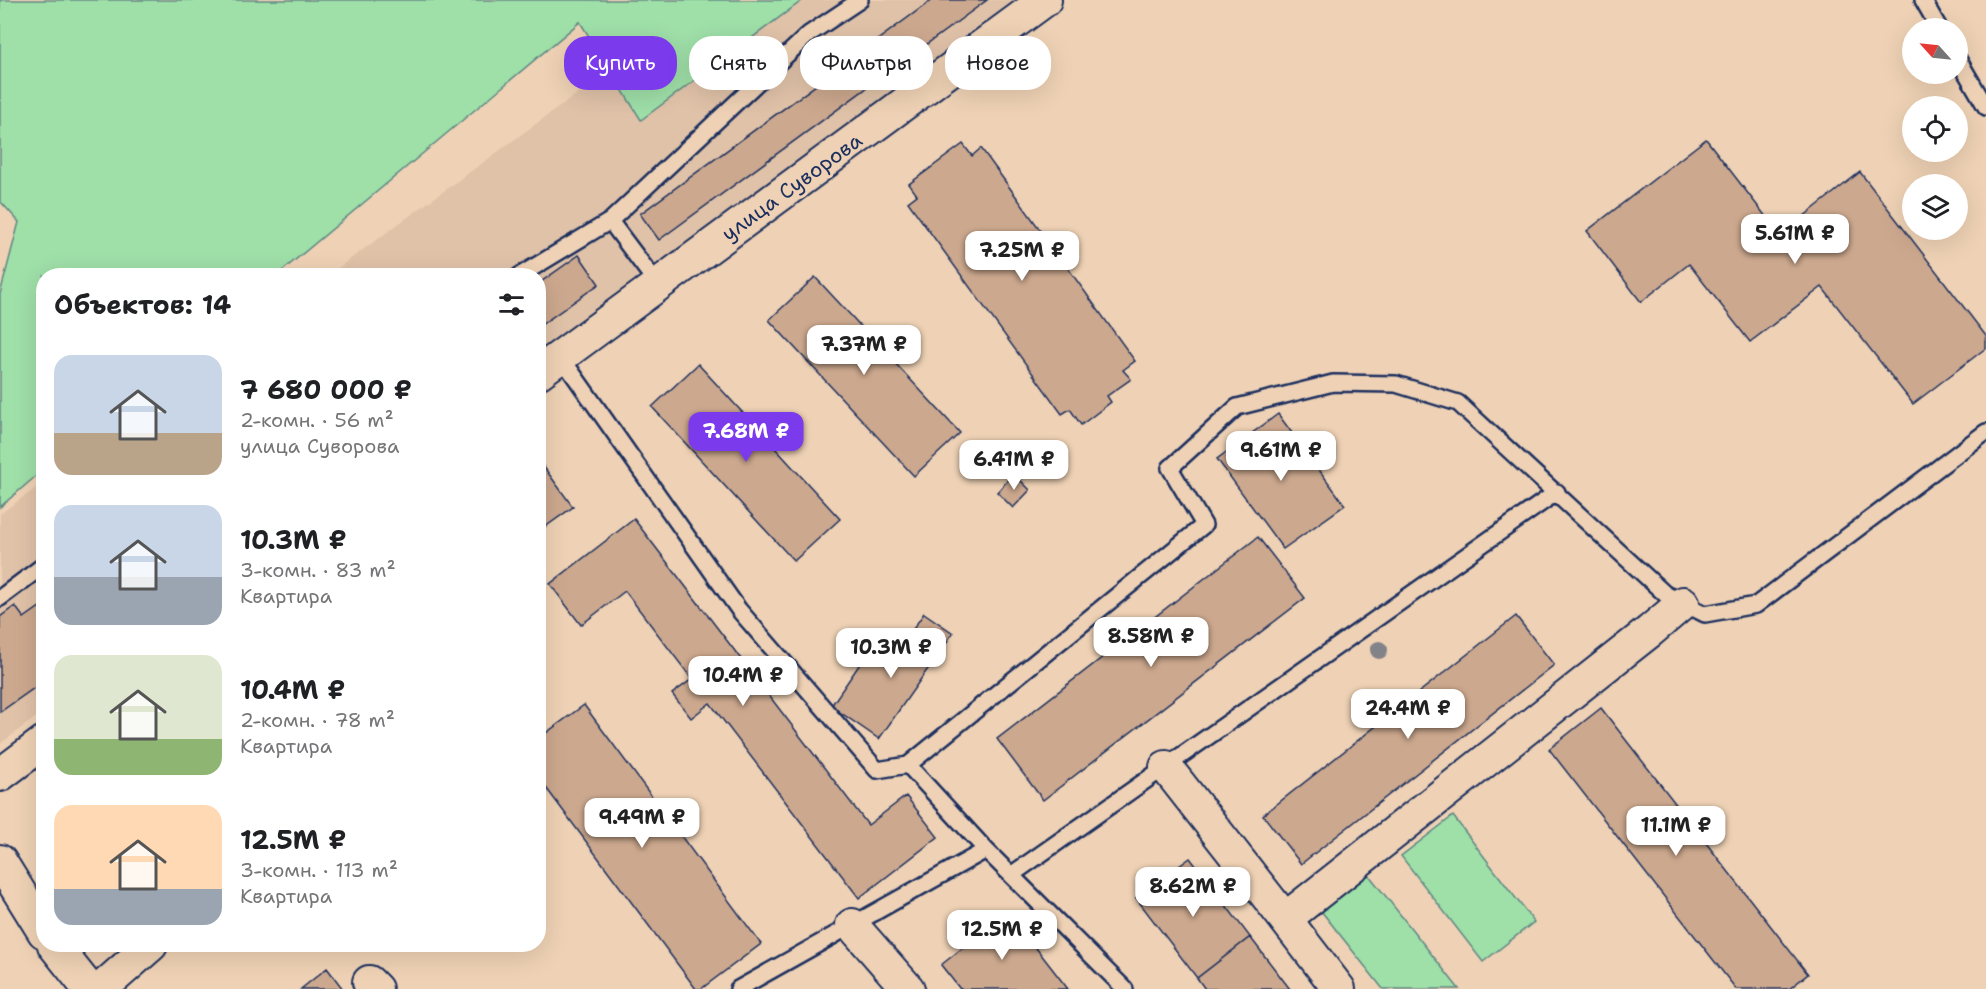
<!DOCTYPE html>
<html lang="ru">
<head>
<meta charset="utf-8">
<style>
  body { margin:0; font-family:"Shantell Sans",sans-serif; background:#f2f2f2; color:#202124; height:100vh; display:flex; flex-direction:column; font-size:22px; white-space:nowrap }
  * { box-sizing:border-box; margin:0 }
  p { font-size:20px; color:#757577 }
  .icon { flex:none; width:33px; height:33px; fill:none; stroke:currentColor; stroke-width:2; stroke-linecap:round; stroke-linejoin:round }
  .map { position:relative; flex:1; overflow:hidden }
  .drawer { position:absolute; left:36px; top:268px; width:510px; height:684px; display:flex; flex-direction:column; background:#fff; border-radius:24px; box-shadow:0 6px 24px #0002 }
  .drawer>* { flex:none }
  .hud { position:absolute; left:564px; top:36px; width:570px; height:54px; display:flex; gap:12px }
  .needle { width:39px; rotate:297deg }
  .buttons { position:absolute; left:1902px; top:18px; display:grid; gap:12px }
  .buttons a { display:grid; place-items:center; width:66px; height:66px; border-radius:50%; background:#fff; box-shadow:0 6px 24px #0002; font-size:30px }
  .price { position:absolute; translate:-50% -51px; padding:0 14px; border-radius:12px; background:#fff; color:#222; font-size:20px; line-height:39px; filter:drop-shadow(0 2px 3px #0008) }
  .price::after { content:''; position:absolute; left:50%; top:36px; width:18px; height:14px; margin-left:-9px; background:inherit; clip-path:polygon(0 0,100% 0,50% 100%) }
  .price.selected { background:#7c3aed; color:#fff }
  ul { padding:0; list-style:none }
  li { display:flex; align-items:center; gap:18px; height:150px; padding:0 18px }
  li span { display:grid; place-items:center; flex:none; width:168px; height:120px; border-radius:18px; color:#555 }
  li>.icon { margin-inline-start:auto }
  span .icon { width:72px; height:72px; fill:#fffc; stroke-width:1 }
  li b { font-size:26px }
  h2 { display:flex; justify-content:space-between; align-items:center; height:72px; padding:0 18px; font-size:26px }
  .chip { padding:0 21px; border-radius:24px; background:#fff; box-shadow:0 6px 24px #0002; font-size:21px; line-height:54px }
  .chip.selected { background:#7c3aed; color:#fff }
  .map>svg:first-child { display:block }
  .built { fill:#e0c2a8 }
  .green { fill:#9fdfa8; stroke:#5d8783; stroke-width:1.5 }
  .building { fill:#cca88e; stroke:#1b2f5e; stroke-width:1.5 }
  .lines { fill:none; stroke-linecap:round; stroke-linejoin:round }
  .service-casing { stroke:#1b2f5e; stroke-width:20 }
  .minor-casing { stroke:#1b2f5e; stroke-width:36 }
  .service { stroke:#efd2b5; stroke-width:15 }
  .minor { stroke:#efd2b5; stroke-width:32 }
  .tree { fill:#828289 }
  .labels { text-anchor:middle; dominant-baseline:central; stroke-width:6; stroke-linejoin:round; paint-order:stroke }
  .street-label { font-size:21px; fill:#1b2f5e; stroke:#efd2b5 }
</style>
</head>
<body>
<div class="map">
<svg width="1986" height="989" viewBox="0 0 1986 989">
  <rect width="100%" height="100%" fill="#efd2b5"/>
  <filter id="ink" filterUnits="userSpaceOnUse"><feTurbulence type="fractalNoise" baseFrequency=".0167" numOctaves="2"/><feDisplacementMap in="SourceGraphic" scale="12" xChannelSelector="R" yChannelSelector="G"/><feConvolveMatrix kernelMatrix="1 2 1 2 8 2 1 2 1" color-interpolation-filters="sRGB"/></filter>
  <g filter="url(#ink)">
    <!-- built -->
    <path class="built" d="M706 0H1021L539 352 538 276H327Z
      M43 483V712L0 744V514Z"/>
    <!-- green -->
    <path class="green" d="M0 0H803L641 120 580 22 276 276H44L43 470 0 507V294L19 222 0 201Z
      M1453 816 1534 922 1483 962 1401 856Z
      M1365 870 1459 989H1383L1318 907Z"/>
    <!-- building -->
    <path class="building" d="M932 0H987L659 240 640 214Z
      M1706 139 1780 235 1860 172 1986 336V348L1913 404 1822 287 1750 342 1689 264 1641 302 1587 231Z
      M963 144 972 156 981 148 1135 361 1123 370 1131 379 1107 396 1111 402 1081 425 1070 409 1062 414 908 202 917 195 909 184Z
      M579 255 599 284 538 327V284Z
      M815 277 960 433 914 476 769 320Z
      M698 364 840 519 794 561 652 407Z
      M1278 414 1345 505 1283 549 1217 459Z
      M538 459 573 507 538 532Z
      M1014 474 1030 490 1013 508 997 492Z
      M634 519 868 825 906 796 938 837 859 898 710 703 691 718 672 694 692 679 625 591 581 625 550 584Z
      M1258 537 1305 598 1043 800 997 739Z
      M44 604V681L0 712V617L15 606 24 618Z
      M924 613 953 633 879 739 831 706 868 652 888 666Z
      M1516 616 1554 665 1301 864 1263 815Z
      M584 705 761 944 701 989H696L538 777V739Z
      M1601 708 1808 974 1789 989H1736L1549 749Z
      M1190 858 1250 937 1197 978 1136 898Z
      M1008 912 1068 989H960L941 965Z
      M1250 937 1290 989H1205L1197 978Z
      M327 968 343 989H301Z"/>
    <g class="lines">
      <defs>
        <path id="service" d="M1923 0 1939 28
          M1958 59 1986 107
          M610 221 809 34 860 0
          M519 276 610 221 658 285
          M561 357 739 610 877 770 908 765
          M0 598 44 565
          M986 850 908 765 1204 525 1170 468 1237 407 1333 383 1396 384 1458 403 1665 594 1705 614 1756 605 1986 432
          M1011 875 1557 492
          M738 989 986 850 1125 989"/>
        <path id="minor" d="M538 373 1045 0
          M1166 767 1285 919 1650 631 1683 603
          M0 775 44 742
          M0 861 44 932
          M1285 919 1339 989
          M852 925 908 989
          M54 945 89 989
          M369 982 376 989
          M101 989 151 945"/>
      </defs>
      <!-- service casing -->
      <use href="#service" class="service-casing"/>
      <!-- minor casing -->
      <use href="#minor" class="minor-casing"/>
      <!-- service -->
      <use href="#service" class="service"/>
      <!-- minor -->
      <use href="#minor" class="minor"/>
    </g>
    <!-- trees -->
    <circle class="tree" cx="1379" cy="650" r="9"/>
  </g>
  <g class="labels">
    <!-- street labels -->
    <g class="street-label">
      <text transform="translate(792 187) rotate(-36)">улица Суворова</text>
    </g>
  </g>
</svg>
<div class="buttons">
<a><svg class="needle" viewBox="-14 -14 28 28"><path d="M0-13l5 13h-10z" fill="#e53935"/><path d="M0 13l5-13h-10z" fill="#757577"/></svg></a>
<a><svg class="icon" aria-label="locate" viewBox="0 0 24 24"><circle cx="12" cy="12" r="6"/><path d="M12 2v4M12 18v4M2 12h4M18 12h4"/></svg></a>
<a><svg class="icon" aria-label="layers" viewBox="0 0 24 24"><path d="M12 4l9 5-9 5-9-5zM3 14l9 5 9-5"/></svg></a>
</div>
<b class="price" style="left:1795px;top:265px">5.61M ₽</b>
<b class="price" style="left:1022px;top:282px">7.25M ₽</b>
<b class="price" style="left:864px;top:376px">7.37M ₽</b>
<b class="price selected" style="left:746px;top:463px">7.68M ₽</b>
<b class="price" style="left:1281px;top:482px">9.61M ₽</b>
<b class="price" style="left:1014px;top:491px">6.41M ₽</b>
<b class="price" style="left:1151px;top:668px">8.58M ₽</b>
<b class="price" style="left:891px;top:679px">10.3M ₽</b>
<b class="price" style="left:743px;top:707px">10.4M ₽</b>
<b class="price" style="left:1408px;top:740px">24.4M ₽</b>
<b class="price" style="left:642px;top:849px">9.49M ₽</b>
<b class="price" style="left:1676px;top:857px">11.1M ₽</b>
<b class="price" style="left:1193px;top:918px">8.62M ₽</b>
<b class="price" style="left:1002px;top:961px">12.5M ₽</b>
<div class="hud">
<a class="chip selected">Купить</a>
<a class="chip">Снять</a>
<a class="chip">Фильтры</a>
<a class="chip">Новое</a>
</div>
<section class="drawer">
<h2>Объектов: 14<svg class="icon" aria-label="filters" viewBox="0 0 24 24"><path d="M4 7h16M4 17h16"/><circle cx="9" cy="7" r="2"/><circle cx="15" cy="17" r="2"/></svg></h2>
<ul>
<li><span style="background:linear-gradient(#c9d6e8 65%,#b9a48a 0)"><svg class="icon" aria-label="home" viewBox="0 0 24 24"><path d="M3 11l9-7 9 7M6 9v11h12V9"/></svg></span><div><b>7 680 000 ₽</b><p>2-комн. · 56 m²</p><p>улица Суворова</p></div></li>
<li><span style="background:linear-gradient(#c9d6e8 60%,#9aa5b1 0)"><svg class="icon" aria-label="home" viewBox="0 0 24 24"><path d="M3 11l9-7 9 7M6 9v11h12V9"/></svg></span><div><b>10.3M ₽</b><p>3-комн. · 83 m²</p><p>Квартира</p></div></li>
<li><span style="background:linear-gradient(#dfe7d0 70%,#8fb573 0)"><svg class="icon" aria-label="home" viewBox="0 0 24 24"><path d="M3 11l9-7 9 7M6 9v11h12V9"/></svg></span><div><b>10.4M ₽</b><p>2-комн. · 78 m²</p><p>Квартира</p></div></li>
<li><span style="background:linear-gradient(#ffd9b3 70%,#9aa5b1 0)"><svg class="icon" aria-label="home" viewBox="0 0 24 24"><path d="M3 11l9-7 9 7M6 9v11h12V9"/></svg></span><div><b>12.5M ₽</b><p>3-комн. · 113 m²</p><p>Квартира</p></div></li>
</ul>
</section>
</div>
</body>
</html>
